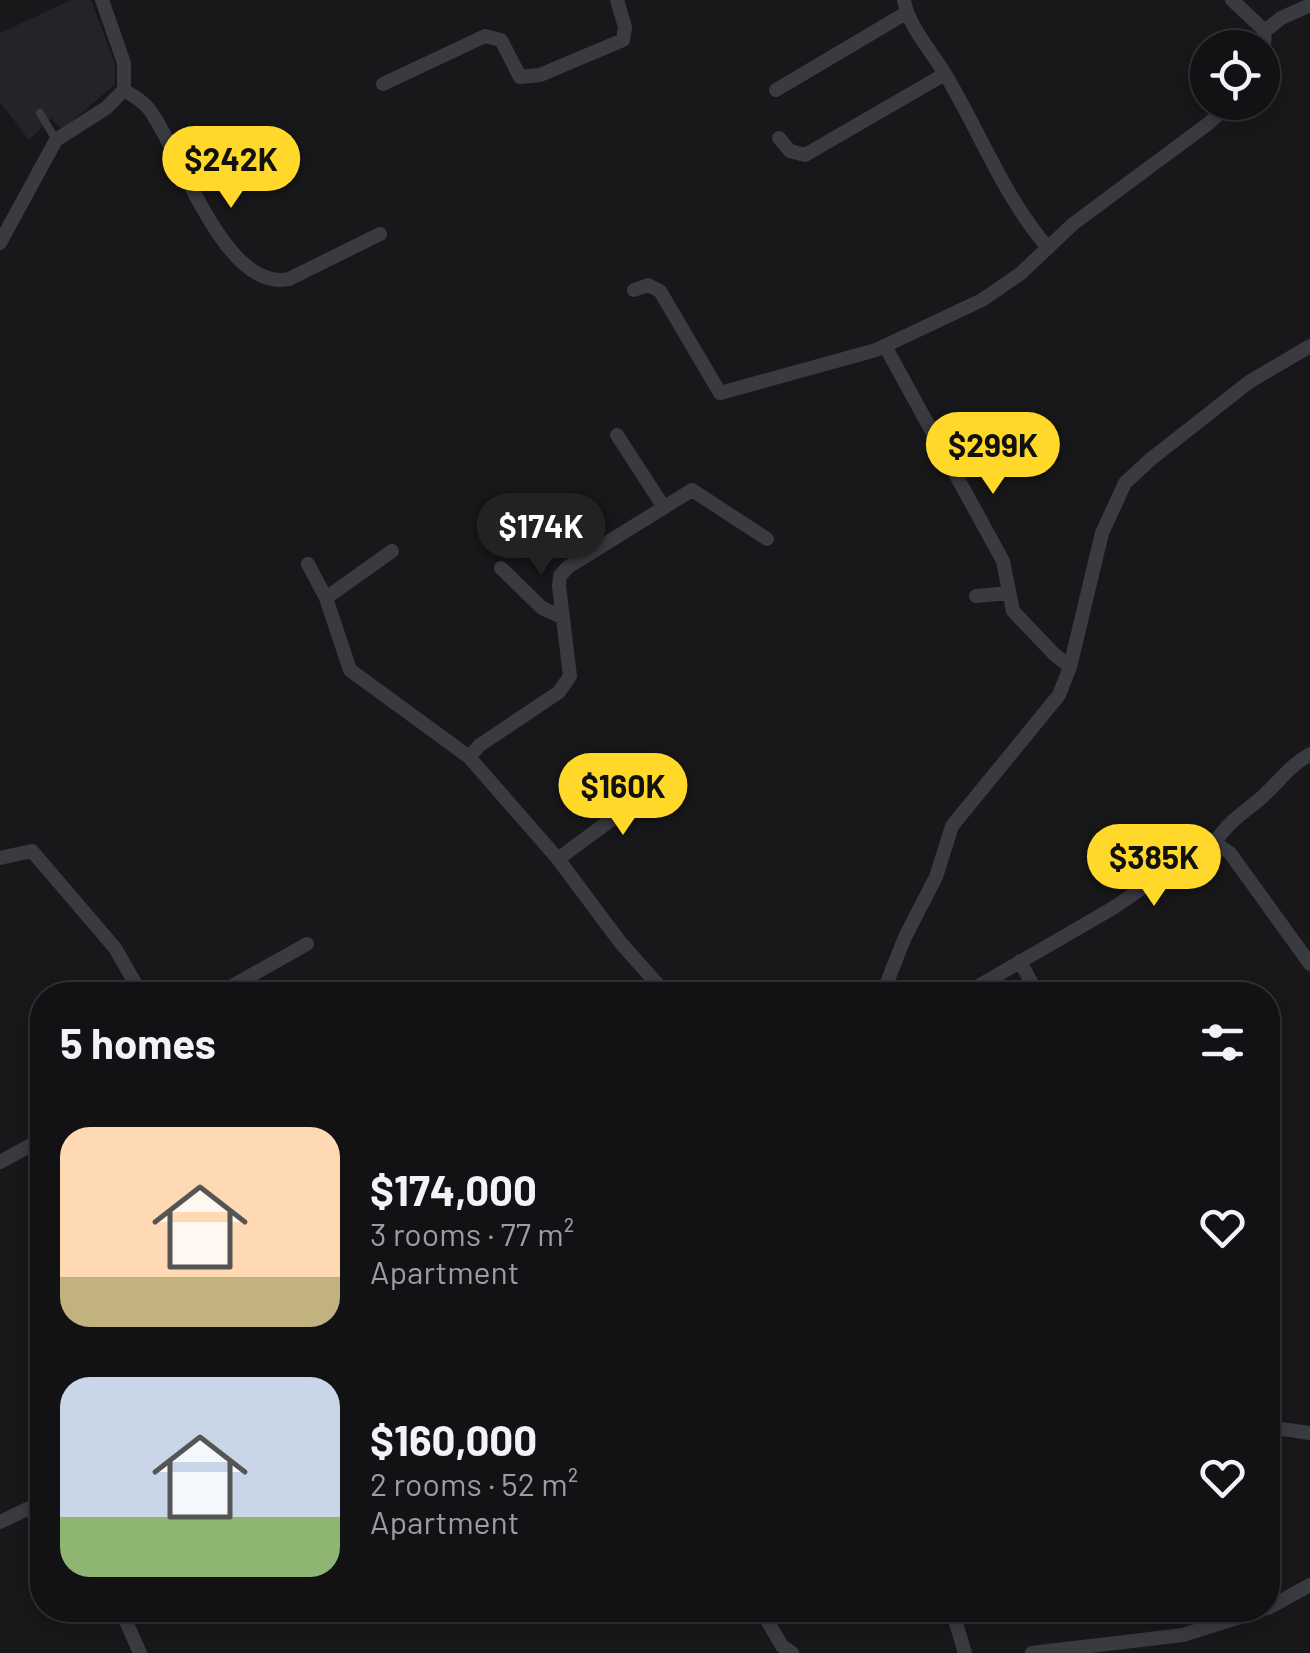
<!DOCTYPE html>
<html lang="en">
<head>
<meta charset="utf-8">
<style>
  body { margin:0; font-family:Barlow,sans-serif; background:#1b1a1d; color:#f1f3f6; height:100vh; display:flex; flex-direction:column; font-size:38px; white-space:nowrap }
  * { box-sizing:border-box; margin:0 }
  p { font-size:32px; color:#9c9da0 }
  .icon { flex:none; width:55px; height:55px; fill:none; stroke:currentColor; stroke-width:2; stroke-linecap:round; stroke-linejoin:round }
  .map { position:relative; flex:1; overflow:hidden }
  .details { position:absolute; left:30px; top:982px; width:1250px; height:640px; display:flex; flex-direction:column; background:#121114; border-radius:40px; box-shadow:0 5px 15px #0003,0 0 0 2px #313134 }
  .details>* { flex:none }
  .fabs { position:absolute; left:1190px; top:30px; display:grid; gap:20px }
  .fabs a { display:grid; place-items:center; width:90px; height:90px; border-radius:50%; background:#121114; box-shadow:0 5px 15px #0003,0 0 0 2px #313134; font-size:50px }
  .price { position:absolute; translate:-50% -85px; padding:0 22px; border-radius:35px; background:#ffd82a; color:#111; font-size:32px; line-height:65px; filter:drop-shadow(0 2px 5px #0008) }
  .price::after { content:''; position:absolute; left:50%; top:60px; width:30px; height:22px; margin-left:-15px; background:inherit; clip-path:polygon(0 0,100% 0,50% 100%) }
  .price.selected { background:#222; color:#fff }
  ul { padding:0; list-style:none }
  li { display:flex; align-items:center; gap:30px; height:250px; padding:0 30px }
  li span { display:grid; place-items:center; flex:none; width:280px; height:200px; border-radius:30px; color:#555 }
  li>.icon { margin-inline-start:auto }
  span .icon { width:120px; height:120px; fill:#fffc; stroke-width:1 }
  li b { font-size:42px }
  h2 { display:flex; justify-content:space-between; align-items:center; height:120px; padding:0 30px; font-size:42px }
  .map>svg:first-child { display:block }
  .built { fill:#242327 }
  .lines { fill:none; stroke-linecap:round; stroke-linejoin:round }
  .lane { stroke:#3a3a41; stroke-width:8 }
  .street { stroke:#3a3a41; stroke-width:14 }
</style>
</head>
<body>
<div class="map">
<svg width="1310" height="1653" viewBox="0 0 1310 1653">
  <rect width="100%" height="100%" fill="#18171a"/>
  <!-- built -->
  <path class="built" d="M71 0H91L115 64V84L62 130 51 118 29 140 0 102V33Z"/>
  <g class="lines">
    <!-- lane -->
    <path class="lane" d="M40 113 56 140"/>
    <!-- street -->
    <path class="street" d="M904 0C909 28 931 50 945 74 980 132 1004 197 1048 248
      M1232 0 1265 31
      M1262 70 1265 31 1281 18 1310 5
      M383 84 485 36 501 40 520 77 540 75 623 40 625 27 617 0
      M124 90C133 96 142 100 149 109 180 150 224 293 289 279L380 234
      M776 90 906 13
      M779 138 790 151 805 155 945 74
      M0 243 56 140 106 108 124 90V63L102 0
      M634 290 648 285 660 291 720 393 876 350 982 300 1020 274 1073 224 1209 123 1231 102
      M885 346 1003 561 1013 611 1054 654 1070 667
      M617 435 663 506
      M308 564 326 598 350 670 469 757 558 859 620 942 667 995
      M501 568 542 608 562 617
      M976 596 1009 593
      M326 598 392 551
      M469 757 480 745 559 692 570 676 559 586 560 576 568 567 692 490 767 539
      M1215 843C1227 822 1244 813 1261 798 1279 782 1289 766 1310 754
      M0 858 32 851 115 948 142 995
      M558 859 662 782
      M1020 961 1038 995
      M216 995 307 944
      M882 995 905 937 936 877 952 826 1059 695 1070 667 1102 533 1125 483 1151 459 1249 382 1310 346
      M963 995 1113 908 1200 849 1215 843 1230 853 1310 964
      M0 1162 42 1139
      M1268 1427 1310 1433
      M0 1522 42 1502
      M1268 1608 1310 1585
      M121 1610 140 1653
      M761 1610 782 1646 792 1653
      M952 1610 965 1653
      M1032 1653 1183 1635 1262 1610"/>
  </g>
</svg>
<div class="fabs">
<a><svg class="icon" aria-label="locate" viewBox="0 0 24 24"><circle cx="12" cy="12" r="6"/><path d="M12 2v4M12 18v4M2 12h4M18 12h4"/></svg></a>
</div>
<b class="price" style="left:231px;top:211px">$242K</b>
<b class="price" style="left:993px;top:497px">$299K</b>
<b class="price selected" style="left:541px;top:578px">$174K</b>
<b class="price" style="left:623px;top:838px">$160K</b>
<b class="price" style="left:1154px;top:909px">$385K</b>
<section class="details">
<h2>5 homes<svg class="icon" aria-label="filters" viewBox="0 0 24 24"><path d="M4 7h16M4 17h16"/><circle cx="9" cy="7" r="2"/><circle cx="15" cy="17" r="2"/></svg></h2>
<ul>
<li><span style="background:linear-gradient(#ffd9b3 75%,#c2b280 0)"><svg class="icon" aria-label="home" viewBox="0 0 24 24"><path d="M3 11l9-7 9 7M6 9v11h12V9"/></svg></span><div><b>$174,000</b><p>3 rooms · 77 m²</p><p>Apartment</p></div><svg class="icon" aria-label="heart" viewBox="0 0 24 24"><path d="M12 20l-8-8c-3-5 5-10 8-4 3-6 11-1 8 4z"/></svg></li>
<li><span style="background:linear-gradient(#c9d6e8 70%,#8fb573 0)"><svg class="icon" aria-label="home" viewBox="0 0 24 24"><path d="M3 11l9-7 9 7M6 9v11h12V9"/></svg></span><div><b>$160,000</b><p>2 rooms · 52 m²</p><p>Apartment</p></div><svg class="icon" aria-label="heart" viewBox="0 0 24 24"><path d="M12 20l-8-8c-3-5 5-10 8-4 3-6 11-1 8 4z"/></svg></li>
</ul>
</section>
</div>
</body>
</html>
